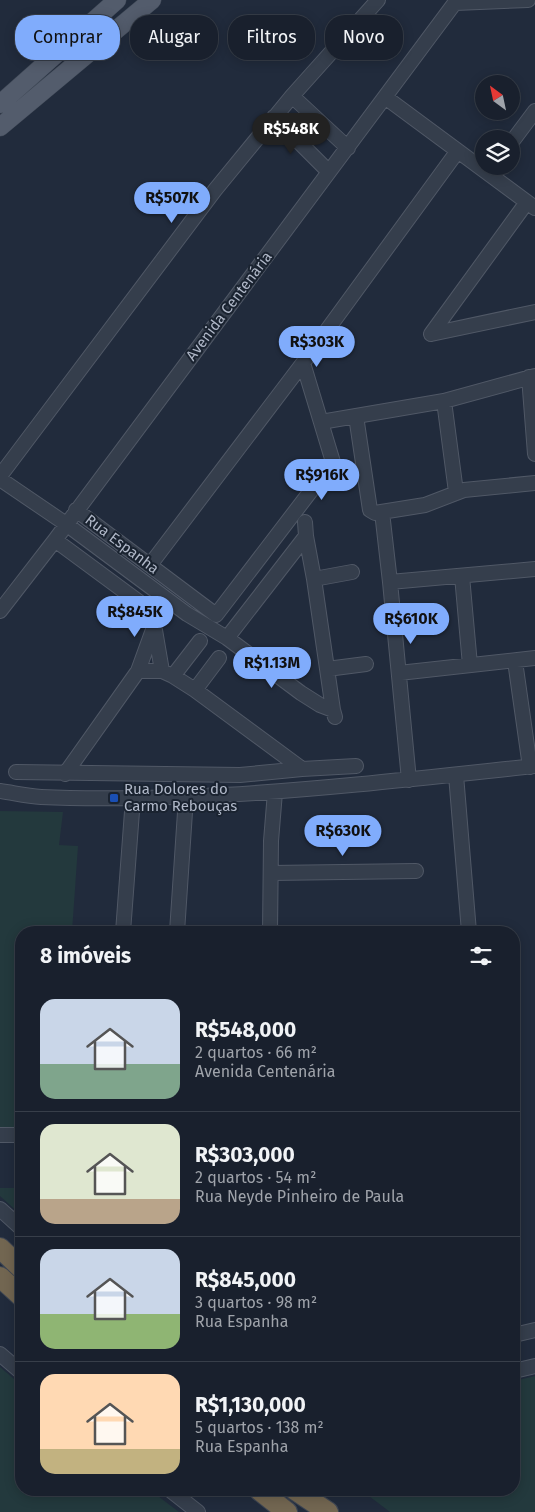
<!DOCTYPE html>
<html lang="pt">
<head>
<meta charset="utf-8">
<style>
  body { margin:0; font-family:"Fira Sans",sans-serif; background:#222835; color:#f1f3f6; height:100vh; display:flex; flex-direction:column; font-size:19px; white-space:nowrap }
  * { box-sizing:border-box; margin:0 }
  p { font-size:16px; color:#9fa3aa }
  .icon { flex:none; width:28px; height:28px; fill:none; stroke:currentColor; stroke-width:2; stroke-linecap:round; stroke-linejoin:round }
  .map { position:relative; flex:1; overflow:hidden }
  .side { position:absolute; left:15px; top:926px; width:505px; height:570px; display:flex; flex-direction:column; background:#19202d; border-radius:20px; box-shadow:0 2px 12px #0003,0 0 0 1px #373e49 }
  .side>* { flex:none }
  .banner { position:absolute; left:15px; top:15px; width:505px; height:45px; display:flex; gap:10px }
  .needle { width:32px; rotate:327deg }
  .buttons { position:absolute; left:475px; top:75px; display:grid; gap:10px }
  .buttons a { display:grid; place-items:center; width:45px; height:45px; border-radius:50%; background:#19202d; box-shadow:0 2px 12px #0003,0 0 0 1px #373e49; font-size:25px }
  .price { position:absolute; translate:-50% -42px; padding:0 11px; border-radius:18px; background:#80acfc; color:#111; font-size:16px; line-height:32px; filter:drop-shadow(0 1px 2px #0008) }
  .price::after { content:''; position:absolute; left:50%; top:30px; width:15px; height:11px; margin-left:-8px; background:inherit; clip-path:polygon(0 0,100% 0,50% 100%) }
  .price.active { background:#222; color:#fff }
  ul { padding:0; list-style:none }
  li { display:flex; align-items:center; gap:15px; height:125px; padding:0 25px }
  li+li { border-top:1px solid #373e49 }
  li span { display:grid; place-items:center; flex:none; width:140px; height:100px; border-radius:15px; color:#555 }
  li>.icon { margin-inline-start:auto }
  span .icon { width:60px; height:60px; fill:#fffc; stroke-width:1 }
  li b { font-size:21px }
  h2 { display:flex; justify-content:space-between; align-items:center; height:60px; padding:0 25px; font-size:21px }
  .pill { padding:0 18px; border-radius:20px; background:#19202d; box-shadow:0 2px 12px #0003,0 0 0 1px #373e49; font-size:18px; line-height:45px }
  .pill.active { background:#80acfc; color:#111 }
  .map>svg:first-child { display:block }
  .green { fill:#23393d }
  .lines { fill:none; stroke-linecap:round; stroke-linejoin:round }
  .minor-casing { stroke:#505866; stroke-width:16 }
  .major-casing { stroke:#3e4755; stroke-width:19 }
  .highway-casing { stroke:#3d4553; stroke-width:22 }
  .minor { stroke:#353e4c; stroke-width:14 }
  .major { stroke:#535c6c; stroke-width:18 }
  .highway { stroke:#726651; stroke-width:20 }
  .transit-dot { fill:#1a4fb4; stroke:#1a2330; stroke-width:2 }
  .labels { text-anchor:middle; dominant-baseline:central; stroke-width:4; stroke-linejoin:round; paint-order:stroke }
  .street-label { font-size:15px; fill:#b0b8c8; stroke:#1a2330 }
  .poi-label { font-size:15px; fill:#b0b8c8; stroke:#1a2330; text-anchor:start }
</style>
</head>
<body>
<div class="map">
<svg width="535" height="1512" viewBox="0 0 535 1512">
  <rect width="100%" height="100%" fill="#212b3c"/>
  <!-- green -->
  <path class="green" d="M0 811 63 812 59 845 78 846 72 932H21V1127H0Z
    M0 1188H21V1215L0 1196Z
    M0 1367 21 1385V1490H150L179 1512H0Z
    M535 1376V1512H390L361 1490H514V1381Z"/>
  <g class="lines">
    <defs>
      <path id="minor" d="M455 3 528 0
        M292 96 348 148
        M385 97 535 208
        M274 117 329 172
        M511 143 535 111
        M431 334 527 202
        M431 334 535 312
        M529 377 535 454
        M444 401 456 492
        M356 416 370 510 375 513 425 505 464 490 535 483
        M321 422 444 401 535 376
        M0 476 215 190 292 96 378 0
        M0 479 66 524 187 614 227 638 306 536
        M76 510 216 615 333 462 303 363
        M382 512 390 582 409 780
        M305 522 306 536 314 579 333 710 335 717
        M55 540 139 602 149 615 154 627 138 671
        M150 565 303 363 457 152
        M462 576 470 665
        M314 579 352 572
        M390 582 535 569
        M0 611 55 540 457 0
        M155 630 162 671
        M227 638 301 693 320 705 333 710
        M515 661 530 767
        M327 669 366 664
        M399 673 535 658
        M173 676 200 641
        M195 690 219 658
        M16 772 240 775 302 769 356 766
        M65 774 138 671H162L173 676 195 690 302 769
        M456 775 469 932
        M0 791C14 793 27 796 41 797 101 800 162 798 223 795 327 789 431 777 535 766
        M271 873 416 871
        M123 932 133 798
        M177 932 186 797
        M270 932 271 841 275 792
        M0 1135H21
        M0 1209 21 1228
        M514 1335 535 1330
        M0 1354 21 1372
        M514 1371 535 1366
        M170 1490 198 1512"/>
      <path id="major" d="M0 104 117 0
        M0 127 152 0"/>
      <path id="highway" d="M0 1248 21 1268
        M0 1277 21 1296
        M259 1490 287 1512
        M295 1490 328 1512"/>
    </defs>
    <!-- minor casing -->
    <use href="#minor" class="minor-casing"/>
    <!-- major casing -->
    <use href="#major" class="major-casing"/>
    <!-- highway casing -->
    <use href="#highway" class="highway-casing"/>
    <!-- minor -->
    <use href="#minor" class="minor"/>
    <!-- major -->
    <use href="#major" class="major"/>
    <!-- highway -->
    <use href="#highway" class="highway"/>
  </g>
  <!-- markers -->
  <rect class="transit-dot" x="109" y="793" width="10" height="10" rx="2.5"/>
  <g class="labels">
    <!-- street labels -->
    <g class="street-label">
      <text transform="translate(229 306) rotate(-53)">Avenida Centenária</text>
      <text transform="translate(122 544) rotate(37)">Rua Espanha</text>
    </g>
    <!-- poi labels -->
    <g class="poi-label">
      <text x="124" y="789">Rua Dolores do<tspan x="124" dy="17">Carmo Rebouças</tspan></text>
    </g>
  </g>
</svg>
<div class="buttons">
<a><svg class="needle" viewBox="-14 -14 28 28"><path d="M0-13l5 13h-10z" fill="#e53935"/><path d="M0 13l5-13h-10z" fill="#9fa3aa"/></svg></a>
<a><svg class="icon" aria-label="layers" viewBox="0 0 24 24"><path d="M12 4l9 5-9 5-9-5zM3 14l9 5 9-5"/></svg></a>
</div>
<b class="price active" style="left:291px;top:155px">R$548K</b>
<b class="price" style="left:172px;top:224px">R$507K</b>
<b class="price" style="left:317px;top:368px">R$303K</b>
<b class="price" style="left:322px;top:501px">R$916K</b>
<b class="price" style="left:135px;top:638px">R$845K</b>
<b class="price" style="left:411px;top:645px">R$610K</b>
<b class="price" style="left:272px;top:689px">R$1.13M</b>
<b class="price" style="left:343px;top:857px">R$630K</b>
<div class="banner">
<a class="pill active">Comprar</a>
<a class="pill">Alugar</a>
<a class="pill">Filtros</a>
<a class="pill">Novo</a>
</div>
<section class="side">
<h2>8 imóveis<svg class="icon" aria-label="filters" viewBox="0 0 24 24"><path d="M4 7h16M4 17h16"/><circle cx="9" cy="7" r="2"/><circle cx="15" cy="17" r="2"/></svg></h2>
<ul>
<li><span style="background:linear-gradient(#c9d6e8 65%,#7fa58c 0)"><svg class="icon" aria-label="home" viewBox="0 0 24 24"><path d="M3 11l9-7 9 7M6 9v11h12V9"/></svg></span><div><b>R$548,000</b><p>2 quartos · 66 m²</p><p>Avenida Centenária</p></div></li>
<li><span style="background:linear-gradient(#dfe7d0 75%,#b9a48a 0)"><svg class="icon" aria-label="home" viewBox="0 0 24 24"><path d="M3 11l9-7 9 7M6 9v11h12V9"/></svg></span><div><b>R$303,000</b><p>2 quartos · 54 m²</p><p>Rua Neyde Pinheiro de Paula</p></div></li>
<li><span style="background:linear-gradient(#c9d6e8 65%,#8fb573 0)"><svg class="icon" aria-label="home" viewBox="0 0 24 24"><path d="M3 11l9-7 9 7M6 9v11h12V9"/></svg></span><div><b>R$845,000</b><p>3 quartos · 98 m²</p><p>Rua Espanha</p></div></li>
<li><span style="background:linear-gradient(#ffd9b3 75%,#c2b280 0)"><svg class="icon" aria-label="home" viewBox="0 0 24 24"><path d="M3 11l9-7 9 7M6 9v11h12V9"/></svg></span><div><b>R$1,130,000</b><p>5 quartos · 138 m²</p><p>Rua Espanha</p></div></li>
</ul>
</section>
</div>
</body>
</html>
